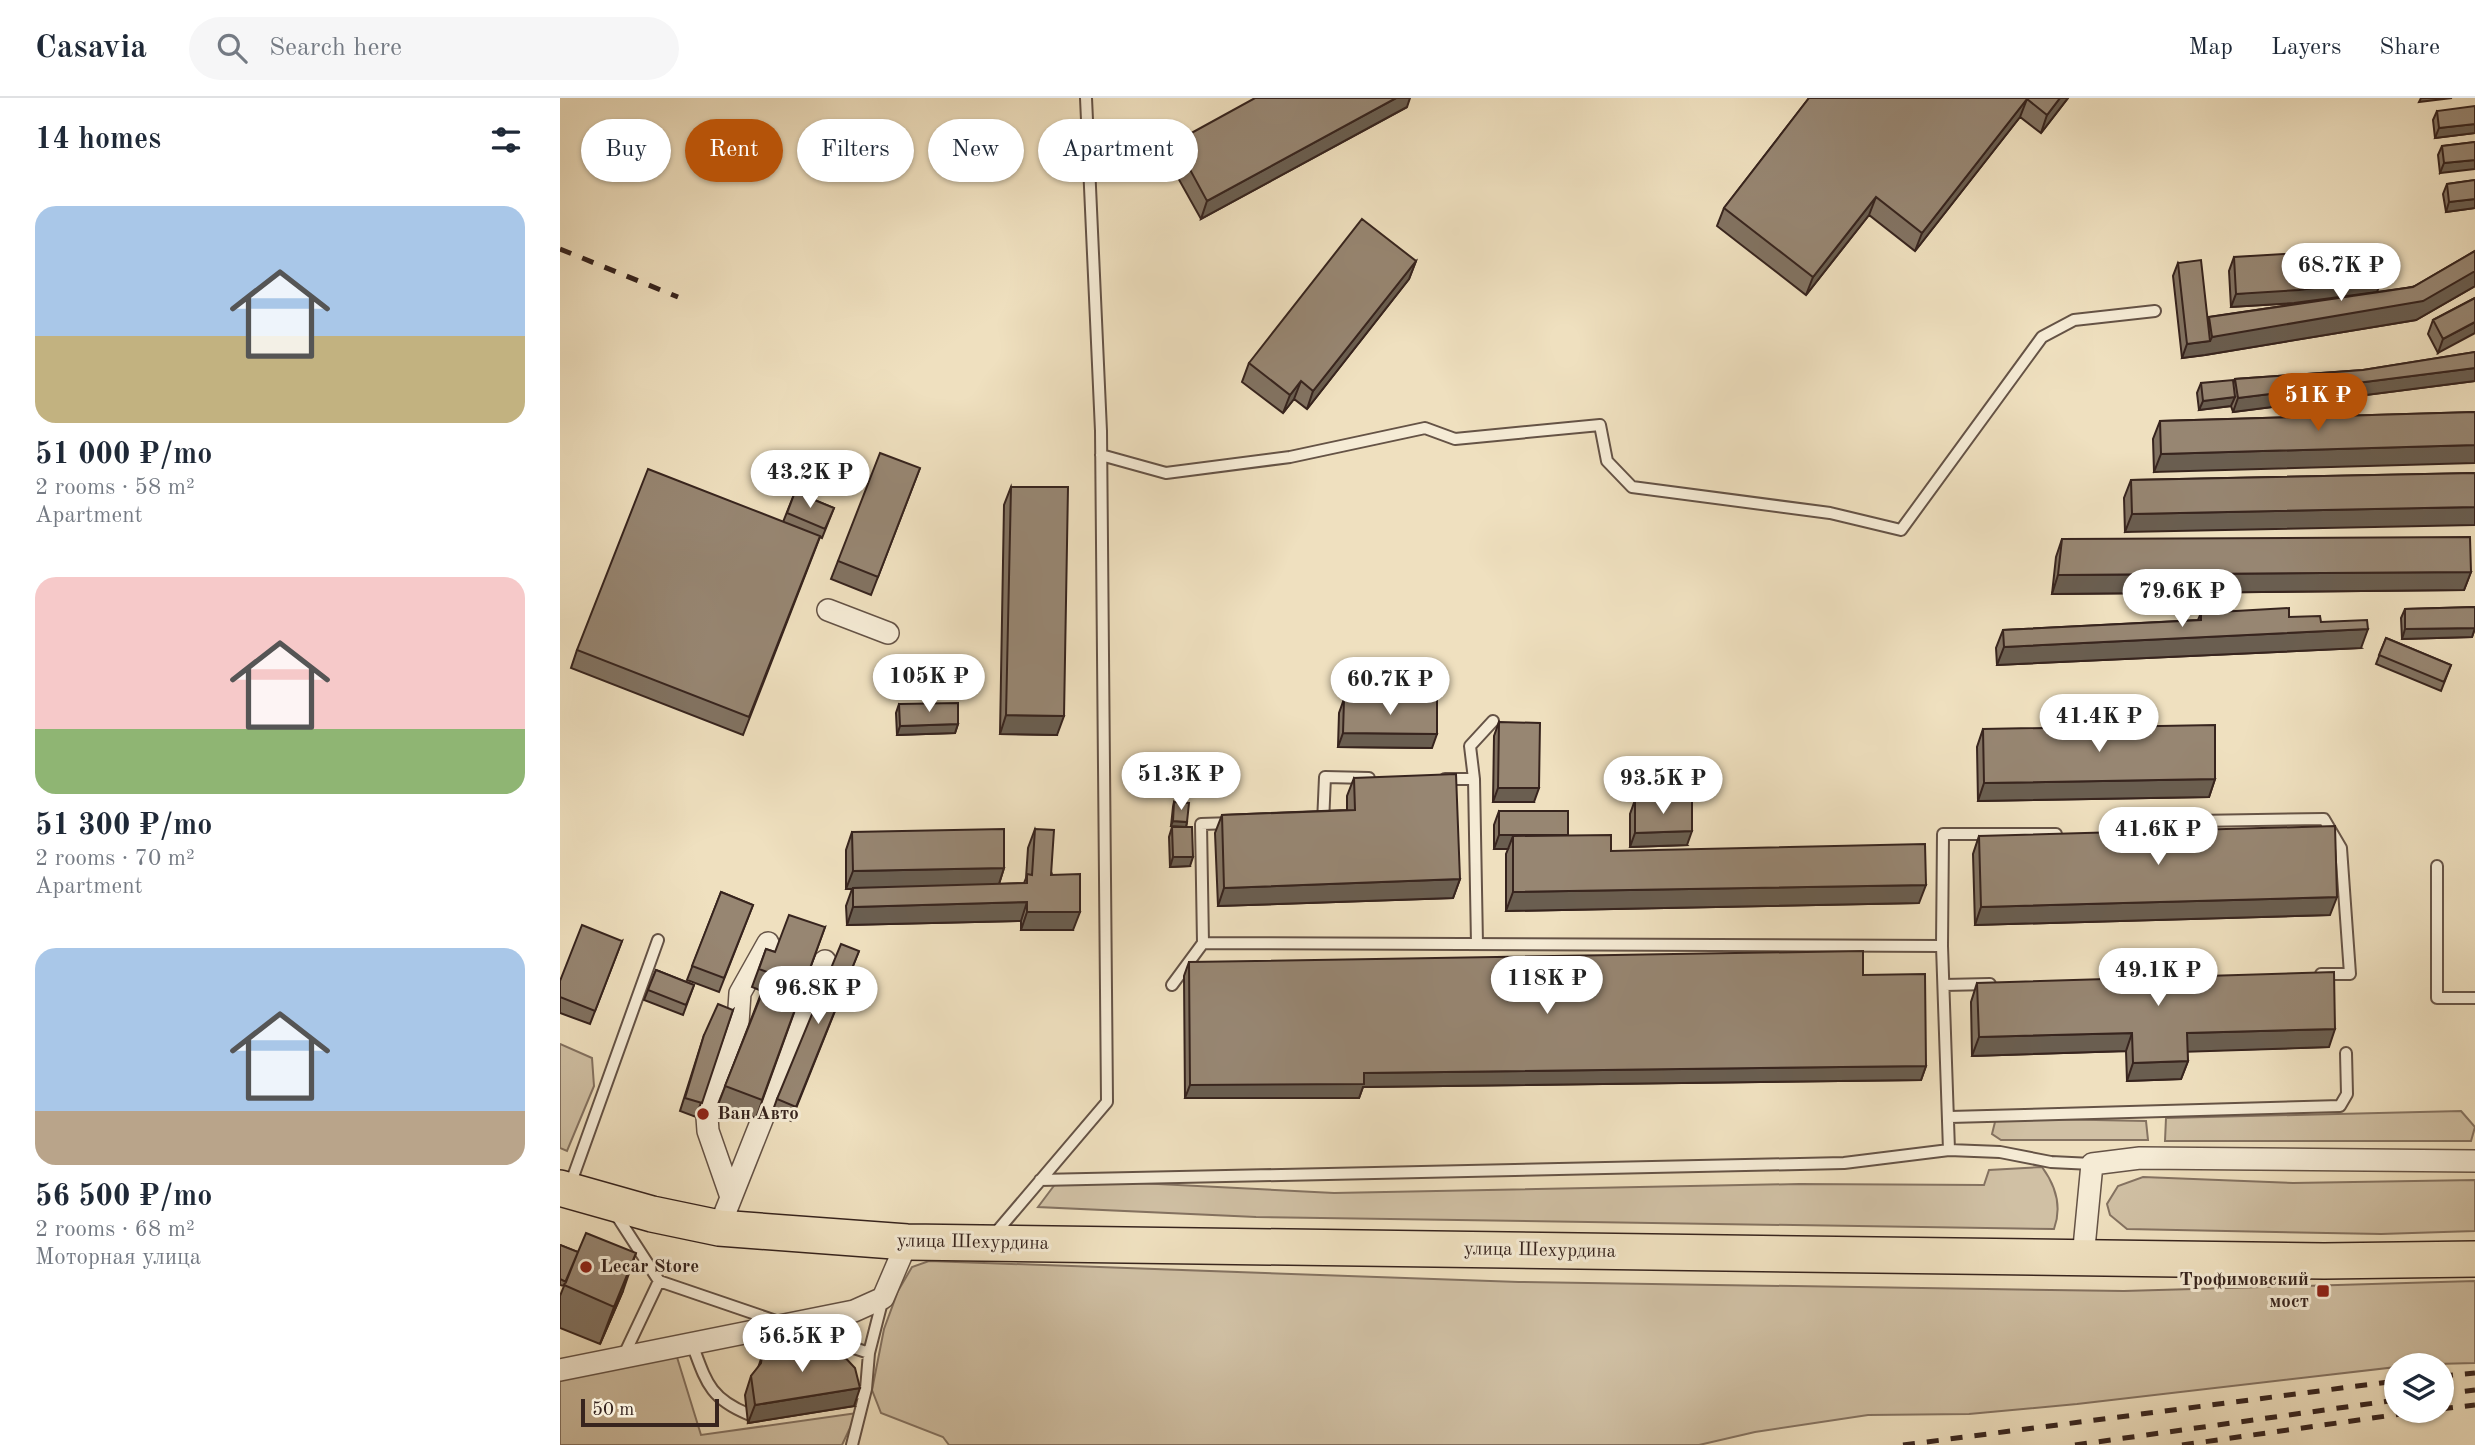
<!DOCTYPE html>
<html lang="en">
<head>
<meta charset="utf-8">
<style>
  body { margin:0; font-family:"Old Standard TT",serif; background:#f6f6f7; color:#1f2937; height:100vh; display:flex; flex-direction:column; font-size:26px; white-space:nowrap }
  * { box-sizing:border-box; margin:0 }
  p { font-size:23px; color:#747a83 }
  .icon { flex:none; width:38px; height:38px; fill:none; stroke:currentColor; stroke-width:2; stroke-linecap:round; stroke-linejoin:round }
  .map { position:relative; flex:1; overflow:hidden }
  .panel { display:flex; flex-direction:column; background:#fff; width:560px }
  .panel>* { flex:none }
  .banner { position:absolute; left:21px; top:21px; width:665px; height:63px; display:flex; gap:14px }
  .tools { position:absolute; left:1824px; top:1255px; display:grid; gap:14px }
  .tools a { display:grid; place-items:center; width:70px; height:70px; border-radius:50%; background:#fff; box-shadow:0 2px 5px #0004; font-size:35px }
  .scale { position:absolute; left:21px; bottom:18px; width:138px; box-sizing:border-box; padding-left:7px; border:4px solid #37241e; border-top:0; font-size:19px; line-height:24px; white-space:nowrap; color:#37241e; -webkit-text-stroke:5px #f5ebd5; paint-order:stroke }
  .price { position:absolute; translate:-50% -60px; padding:0 16px; border-radius:24px; background:#fff; color:#222; font-size:23px; line-height:46px; filter:drop-shadow(0 2px 4px #0008) }
  .price::after { content:''; position:absolute; left:50%; top:42px; width:21px; height:16px; margin-left:-10px; background:inherit; clip-path:polygon(0 0,100% 0,50% 100%) }
  .price.active { background:#b45309; color:#fff }
  ul { padding:0; list-style:none }
  li { display:grid; align-content:center; gap:14px; height:371px; padding:0 35px }
  li span { display:grid; place-items:center; height:217px; border-radius:21px; color:#555 }
  li>.icon { margin-inline-start:auto }
  span .icon { width:126px; height:126px; fill:#fffc; stroke-width:1 }
  li b { font-size:30px }
  h2 { display:flex; justify-content:space-between; align-items:center; height:84px; padding:0 35px; font-size:30px }
  .pill { padding:0 24px; border-radius:32px; background:#fff; box-shadow:0 2px 5px #0004; font-size:24px; line-height:63px }
  .pill.active { background:#b45309; color:#fff }
  header { display:flex; align-items:center; gap:42px; box-sizing:border-box; height:98px; padding:0 35px; background:#fff; border-bottom:2px solid #e0e1e3 }
  header strong { font-size:33px }
  nav { display:flex; gap:38px; margin-inline-start:auto; font-size:24px }
  .search { width:490px; height:63px; background:#f6f6f7; display:flex; align-items:center; gap:18px; box-sizing:border-box; padding:0 24px; border-radius:38px; color:#747a83; font-size:26px }
  main { display:flex; flex:1; min-height:0 }
  .map>svg:first-child { display:block }
  .green { fill:#d0c0a4; stroke:#847261; stroke-width:2 }
  .lines { fill:none; stroke-linecap:round; stroke-linejoin:round }
  .service-casing { stroke:#655346; stroke-width:14 }
  .minor-casing { stroke:#655346; stroke-width:24 }
  .primary-casing { stroke:#37241e; stroke-width:38 }
  .service { stroke:#f5ebd5; stroke-width:10 }
  .minor { stroke:#f5ebd5; stroke-width:21 }
  .primary { stroke:#efe0bf; stroke-width:35 }
  .rail { stroke:#37241e; stroke-width:5; stroke-dasharray:12 12; stroke-linecap:butt }
  .wall { fill:#827362; stroke:#37241e; stroke-width:2 }
  .shaded-wall { fill:#6a5e50; stroke:#37241e; stroke-width:2 }
  .building { fill:#978672; stroke:#37241e; stroke-width:2 }
  .poi-dot { fill:#8f2418; stroke:#f5ebd5; stroke-width:2.5 }
  .labels { text-anchor:middle; dominant-baseline:central; stroke-width:6; stroke-linejoin:round; paint-order:stroke }
  .poi-label { font-size:19px; font-weight:bold; fill:#37241e; stroke:#f5ebd5; text-anchor:start }
  .street-label { font-size:19px; fill:#37241e; stroke:#f5ebd5 }
</style>
</head>
<body>
<header>
<strong>Casavia</strong>
<div class="search"><svg class="icon" aria-label="search" viewBox="0 0 24 24"><circle cx="10" cy="10" r="6"/><path d="M15 15l6 6"/></svg>Search here</div>
<nav><a>Map</a><a>Layers</a><a>Share</a></nav>
</header>
<main>
<section class="panel">
<h2>14 homes<svg class="icon" aria-label="filters" viewBox="0 0 24 24"><path d="M4 7h16M4 17h16"/><circle cx="9" cy="7" r="2"/><circle cx="15" cy="17" r="2"/></svg></h2>
<ul>
<li><span style="background:linear-gradient(#a9c7e8 60%,#c2b280 0)"><svg class="icon" aria-label="home" viewBox="0 0 24 24"><path d="M3 11l9-7 9 7M6 9v11h12V9"/></svg></span><div><b>51 000 ₽/mo</b><p>2 rooms · 58 m²</p><p>Apartment</p></div></li>
<li><span style="background:linear-gradient(#f6c9c9 70%,#8fb573 0)"><svg class="icon" aria-label="home" viewBox="0 0 24 24"><path d="M3 11l9-7 9 7M6 9v11h12V9"/></svg></span><div><b>51 300 ₽/mo</b><p>2 rooms · 70 m²</p><p>Apartment</p></div></li>
<li><span style="background:linear-gradient(#a9c7e8 75%,#b9a48a 0)"><svg class="icon" aria-label="home" viewBox="0 0 24 24"><path d="M3 11l9-7 9 7M6 9v11h12V9"/></svg></span><div><b>56 500 ₽/mo</b><p>2 rooms · 68 m²</p><p>Моторная улица</p></div></li>
</ul>
</section>
<div class="map">
<svg width="1915" height="1347" viewBox="0 0 1915 1347">
  <rect width="100%" height="100%" fill="#efe0bf"/>
  <filter id="stains"><feTurbulence type="fractalNoise" baseFrequency=".00286" numOctaves="4"/><feColorMatrix values="0 0 0 0 .2 0 0 0 0 .09 0 0 0 0 .02 0 0 0 .5 -.17"/></filter>
  <radialGradient id="worn" r=".72"><stop offset=".6" stop-color="#630" stop-opacity="0"/><stop offset="1" stop-color="#630" stop-opacity=".3"/></radialGradient>
  <!-- green -->
  <path class="green" d="M0 946 32 960 34 988 7 1053 0 1050Z
    M1901 1013 1915 1029 1911 1043H1605L1606 1020Z
    M1436 1020 1586 1023 1588 1042H1441L1432 1036Z
    M1482 1069C1496 1088 1502 1109 1494 1131L696 1119 478 1109 499 1081 774 1095 1239 1086 1424 1087 1429 1072Z
    M1583 1079 1733 1085 1915 1082V1133L1821 1136 1567 1131 1550 1117 1547 1106 1558 1088Z
    M369 1163 959 1184 1564 1193 1915 1183V1265L1836 1267V1269L1517 1306 1409 1316 1308 1317 1195 1334 1139 1347H389L383 1339 321 1315 312 1292 324 1231 338 1193 352 1169Z
    M116 1256 141 1337 297 1315 282 1347H0V1282Z"/>
  <g class="lines">
    <defs>
      <path id="service" d="M541 357 606 375 730 359 865 330 895 341 1040 327 1047 363 1072 389 1270 415 1341 432 1482 239 1514 222 1595 213
        M885 681H914L917 846
        M914 681 910 648 933 623
        M673 725 641 726 643 845 1382 848
        M763 725 765 679 809 680
        M1596 737 1635 723 1764 721 1781 750 1790 876H1761
        M1877 768V900H1915
        M612 887 643 845
        M1384 887 1430 886
        M1390 1019 1780 1008 1787 996 1786 955
        M1389 1052 1382 848 1383 736H1496
        M480 1082 1284 1065 1389 1052 1440 1054 1491 1064 1532 1066
        M9 1090 98 842
        M55 1115 99 1183 63 1259
        M433 1138 547 1004 541 333 526 0
        M99 1183 219 1224
        M234 1230 309 1255
        M132 1246C146 1283 149 1300 188 1316
        M291 1298 306 1291 309 1255 323 1200
        M292 1347 306 1291"/>
      <path id="minor" d="M268 512 328 535
        M171 1099 148 1033 146 1005 178 925 180 895 208 845
        M159 1130 265 863
        M1523 1160 1532 1066 1580 1060 1915 1063
        M0 1272 294 1213 323 1200 347 1144"/>
      <path id="primary" d="M0 1090 92 1116 159 1130 347 1144 1764 1163 1915 1161"/>
    </defs>
    <!-- service casing -->
    <use href="#service" class="service-casing"/>
    <!-- minor casing -->
    <use href="#minor" class="minor-casing"/>
    <!-- primary casing -->
    <use href="#primary" class="primary-casing"/>
    <!-- service -->
    <use href="#service" class="service"/>
    <!-- minor -->
    <use href="#minor" class="minor"/>
    <!-- primary -->
    <use href="#primary" class="primary"/>
    <!-- rail -->
    <path class="rail" d="M0 151 118 199
      M1881 1278 1915 1275
      M1881 1296 1915 1292
      M1881 1311 1915 1307
      M1343 1347 1836 1283
      M1515 1347 1836 1302
      M1622 1347 1869 1312"/>
  </g>
  <!-- wall -->
  <path class="wall" d="M1249 0H1508L1481 35 1460 19 1355 153 1309 117 1246 197 1157 128 1164 110Z
    M847 9 641 121 608 62 615 44Z
    M1877 13 1915 26V35L1875 40 1873 22Z
    M1915 44 1880 75 1878 57 1882 48Z
    M1915 82V110L1886 114 1883 96 1887 86Z
    M1915 153V188L1856 222 1645 257 1622 260 1613 178 1618 165 1648 223 1649 219 1803 196 1734 205 1671 209 1669 173 1674 159 1817 194 1853 189Z
    M856 163 849 181 747 311 734 301 723 315 682 284 689 265Z
    M1915 200 1878 255 1868 236 1873 222Z
    M1915 254V283L1673 314 1671 308 1639 312 1637 295 1641 285 1673 286 1675 281 1803 272Z
    M1915 314 1594 374 1593 341 1600 323Z
    M360 370 311 497 271 481 278 463Z
    M1915 375 1565 434 1564 400 1571 382Z
    M451 389 497 637 440 636 444 407Z
    M235 394 274 410 262 440 260 439 183 637 11 570 17 552 223 424Z
    M1502 441 1911 474 1904 492 1492 496 1496 459Z
    M1915 509V530L1912 539 1842 541 1841 520 1845 511Z
    M1641 515 1729 519 1761 524 1801 550 1437 567 1436 550 1443 532 1638 522Z
    M1826 540 1891 567 1881 593 1816 566Z
    M784 601 872 650 778 649 779 615Z
    M339 606 398 626 395 635 337 637 336 615Z
    M939 624 974 704H933L934 638Z
    M1423 631 1655 681 1649 699 1418 703 1417 649Z
    M794 680 900 781 893 800 658 808 655 735 662 717 787 712V698Z
    M1075 702 1127 747 1070 749V716Z
    M614 704 627 724 626 729 611 728 613 709Z
    M939 713 1051 753 1359 805 946 813V756L948 751H934V727Z
    M612 729 630 768 610 769 609 739Z
    M475 731 513 832H461V823L287 827 286 808 292 791H286V752L292 734 444 770 439 786 464 785 466 780 468 750Z
    M1419 738 1770 817 1415 827 1413 756Z
    M161 794 193 807 159 894 127 882Z
    M265 829 196 1020 158 1007 202 893 192 889 206 851 215 854Z
    M62 843 30 926 0 915V883Z
    M299 853 231 1023 212 1015 217 1001Z
    M629 864 1303 877 1366 968 1361 982 803 989 799 1000H625L624 878Z
    M96 872 134 887 123 917 84 902Z
    M1417 885 1769 949 1627 953 1628 963 1621 981 1567 983 1566 953 1412 958 1411 904Z
    M173 912 136 1019 120 1013 144 937Z
    M0 1147 18 1154 63 1193 40 1246 0 1230V1198L4 1188 0 1187Z
    M202 1258 294 1308 188 1325 185 1297 191 1278 198 1270Z"/>
  <!-- shaded-wall -->
  <path class="shaded-wall" d="M836 0H850L847 9 641 121 647 103Z
    M1500 0H1508L1481 35 1487 17Z
    M1861 0H1892L1859 4Z
    M1467 1 1460 19 1355 153 1362 135Z
    M1915 26V35L1875 40 1879 30Z
    M1915 62V71L1880 75 1884 65Z
    M1316 99 1309 117 1246 197 1253 179Z
    M1915 101V110L1886 114 1889 104Z
    M856 163 849 181 747 311 753 293Z
    M1915 173V188L1856 222 1645 257 1622 260 1627 246 1650 243 1652 239Z
    M1822 181 1817 194 1734 205 1671 209 1676 196Z
    M1915 224V235L1878 255 1883 241Z
    M1915 270V283L1673 314 1678 300Z
    M741 283 734 301 723 315 730 297Z
    M1675 299 1671 308 1639 312 1643 303Z
    M1915 347V365L1594 374 1601 356Z
    M1915 409V427L1565 434 1572 416Z
    M1911 474 1904 492 1492 496 1498 477Z
    M1915 530 1912 539 1842 541 1845 531Z
    M1808 531 1801 550 1437 567 1444 549Z
    M446 617 504 618 497 637 440 636Z
    M398 626 395 635 337 637 340 628Z
    M783 635 877 636 872 650 778 649Z
    M1655 681 1649 699 1418 703 1424 685Z
    M938 690H979L974 704H933Z
    M613 723 627 724 626 729 611 728Z
    M1132 733 1127 747 1070 749 1075 735Z
    M939 737H1008L953 738 948 751H934Z
    M613 759H633L630 768 610 769Z
    M444 770 438 789 286 791 293 773Z
    M900 781 893 800 658 808 664 790Z
    M1366 787 1359 805 946 813 953 794Z
    M1777 799 1770 817 1415 827 1421 809Z
    M467 804 461 823 287 827 293 809Z
    M467 814H520L513 832H461Z
    M1775 931 1769 949 1620 954 1627 935Z
    M1572 935 1566 953 1412 958 1419 939Z
    M1628 963 1621 981 1567 983 1573 965Z
    M1366 968 1361 982 803 989 799 1000H625L630 987 804 975Z
    M76 1155 63 1193 40 1246 54 1209Z
    M300 1290 294 1308 188 1325 195 1307Z"/>
  <!-- building -->
  <path class="building" d="M695 0H836L647 103 615 44Z
    M1249 0H1500L1487 17 1467 1 1362 135 1316 99 1253 179 1164 110Z
    M1915 8V26L1879 30 1877 13Z
    M1915 44V62L1884 65 1882 48Z
    M1915 82V101L1889 104 1887 86Z
    M802 121 856 163 753 293 741 283 730 297 689 265Z
    M1820 150 1822 181 1739 192 1676 196 1674 159Z
    M1915 153V173L1863 203 1652 239 1649 219 1853 189Z
    M1641 162 1650 243 1627 246 1618 165Z
    M1915 200V224L1883 241 1873 222Z
    M1915 254V270L1678 300 1677 294 1675 281 1803 272Z
    M1673 282 1675 299 1643 303 1641 285Z
    M1915 314V347L1601 356 1600 323Z
    M320 355 360 370 318 479 278 463Z
    M88 371 260 438 189 619 17 552Z
    M1915 375V409L1572 416 1571 382Z
    M451 389H508L504 618 446 617Z
    M235 394 274 410 265 431 227 415Z
    M1910 439 1911 474 1498 477 1502 441Z
    M1915 509V530L1845 531V511Z
    M1729 510V519L1760 518 1761 524 1807 522 1808 531 1444 549 1443 532 1641 522V515Z
    M1826 540 1891 567 1884 584 1819 557Z
    M784 601 877 602V636L783 635Z
    M398 605V626L340 628 339 606Z
    M939 624 980 625 979 690H938Z
    M1655 627V681L1424 685 1423 631Z
    M896 676 900 781 664 790 662 717 795 712 794 680Z
    M1132 701V733L1075 735V702Z
    M614 704 629 705 627 724 613 723Z
    M939 713H1008V737H939Z
    M1775 728 1777 799 1421 809 1419 738Z
    M612 729H632L633 759H613Z
    M444 731V770L293 773 292 734Z
    M475 731 494 732 491 777 520 776V814H467V804L293 809V790L467 785V776L472 777Z
    M1051 737V753L1365 746 1366 787 953 794V738Z
    M161 794 193 807 164 880 132 868Z
    M229 817 265 829 202 1002 165 988 210 875 199 871 206 851 215 854Z
    M22 827 62 843 35 913 0 899V883Z
    M281 846 299 853 236 1009 217 1001Z
    M1303 853V877L1365 876 1366 968 804 975V986L630 987 629 864Z
    M96 872 134 887 126 907 88 892Z
    M1774 874 1775 931 1627 935 1628 963 1573 965 1572 935 1419 939 1417 885Z
    M158 906 173 912 142 1005 125 1000 144 937Z
    M26 1135 76 1155 54 1209 4 1187Z
    M0 1147 18 1154 6 1184 0 1181Z
    M231 1245 256 1249 277 1245 279 1253 295 1270 300 1290 195 1307 191 1278 201 1265 202 1258 216 1256 219 1249Z"/>
  <!-- markers -->
  <g class="poi-dot">
    <circle cx="143" cy="1016" r="7"/>
    <circle cx="26" cy="1169" r="7"/>
    <rect x="1756" y="1186" width="14" height="14" rx="3.5"/>
  </g>
  <g class="labels">
    <!-- poi labels -->
    <g class="poi-label">
      <text x="157" y="1016">Ван Авто</text>
      <text x="40" y="1169">Lecar Store</text>
      <text x="1749" y="1182" text-anchor="end">Трофимовский<tspan x="1749" dy="22">мост</tspan></text>
    </g>
    <!-- street labels -->
    <g class="street-label">
      <text transform="translate(413 1145) rotate(1)">улица Шехурдина</text>
      <text transform="translate(980 1153) rotate(1)">улица Шехурдина</text>
    </g>
  </g>
  <rect width="100%" height="100%" filter="url(#stains)"/>
  <rect width="100%" height="100%" fill="url(#worn)"/>
</svg>
<div class="tools">
<a><svg class="icon" aria-label="layers" viewBox="0 0 24 24"><path d="M12 4l9 5-9 5-9-5zM3 14l9 5 9-5"/></svg></a>
</div>
<div class="scale">50 m</div>
<b class="price" style="left:1781px;top:205px">68.7K ₽</b>
<b class="price active" style="left:1758px;top:335px">51K ₽</b>
<b class="price" style="left:250px;top:412px">43.2K ₽</b>
<b class="price" style="left:1622px;top:531px">79.6K ₽</b>
<b class="price" style="left:369px;top:616px">105K ₽</b>
<b class="price" style="left:830px;top:619px">60.7K ₽</b>
<b class="price" style="left:1539px;top:656px">41.4K ₽</b>
<b class="price" style="left:621px;top:714px">51.3K ₽</b>
<b class="price" style="left:1103px;top:718px">93.5K ₽</b>
<b class="price" style="left:1598px;top:769px">41.6K ₽</b>
<b class="price" style="left:1598px;top:910px">49.1K ₽</b>
<b class="price" style="left:987px;top:918px">118K ₽</b>
<b class="price" style="left:258px;top:928px">96.8K ₽</b>
<b class="price" style="left:242px;top:1276px">56.5K ₽</b>
<div class="banner">
<a class="pill">Buy</a>
<a class="pill active">Rent</a>
<a class="pill">Filters</a>
<a class="pill">New</a>
<a class="pill">Apartment</a>
</div>
</div>
</main>
</body>
</html>
